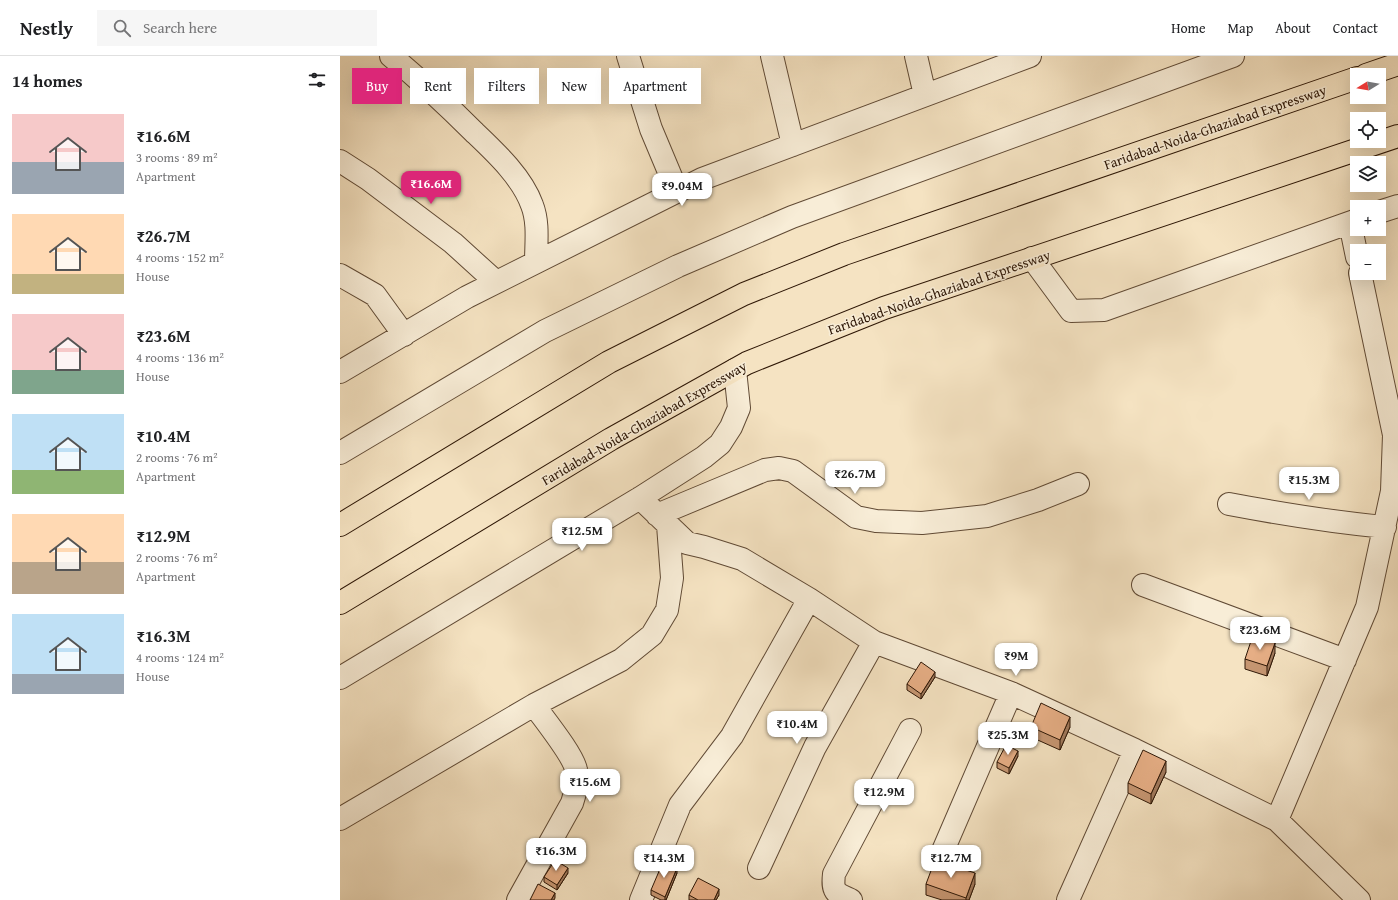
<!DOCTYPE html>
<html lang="en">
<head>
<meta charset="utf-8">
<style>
  body { margin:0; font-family:"Gentium Book Plus",serif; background:#f6f6f6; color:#202124; height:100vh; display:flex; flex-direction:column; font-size:15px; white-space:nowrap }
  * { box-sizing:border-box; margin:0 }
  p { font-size:13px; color:#757577 }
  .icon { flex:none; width:22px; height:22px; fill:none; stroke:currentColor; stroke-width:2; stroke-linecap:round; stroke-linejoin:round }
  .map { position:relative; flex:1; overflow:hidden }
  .drawer { display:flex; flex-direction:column; background:#fff; width:340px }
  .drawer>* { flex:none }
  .guide { position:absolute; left:12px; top:12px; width:380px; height:36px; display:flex; gap:8px }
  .needle { width:26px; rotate:259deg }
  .fabs { position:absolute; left:1010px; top:12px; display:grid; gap:8px }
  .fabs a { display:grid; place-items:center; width:36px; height:36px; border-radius:0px; background:#fff; box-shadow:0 4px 16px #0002; font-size:20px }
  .price { position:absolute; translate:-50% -34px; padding:0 9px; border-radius:8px; background:#fff; color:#222; font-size:13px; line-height:26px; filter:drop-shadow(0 1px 2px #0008) }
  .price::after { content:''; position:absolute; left:50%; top:24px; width:12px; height:9px; margin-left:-6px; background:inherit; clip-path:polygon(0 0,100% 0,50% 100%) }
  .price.current { background:#db2777; color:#fff }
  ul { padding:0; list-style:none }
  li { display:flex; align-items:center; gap:12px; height:100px; padding:0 12px }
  li span { display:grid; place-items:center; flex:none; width:112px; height:80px; border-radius:0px; color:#555 }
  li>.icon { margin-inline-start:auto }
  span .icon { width:48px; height:48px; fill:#fffc; stroke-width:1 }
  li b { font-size:17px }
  h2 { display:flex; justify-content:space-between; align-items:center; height:48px; padding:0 12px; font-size:17px }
  .chip { padding:0 14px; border-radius:0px; background:#fff; box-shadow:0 4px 16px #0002; font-size:14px; line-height:36px }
  .chip.current { background:#db2777; color:#fff }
  header { display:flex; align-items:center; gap:24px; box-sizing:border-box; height:56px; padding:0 20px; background:#fff; border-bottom:1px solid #e0e0e0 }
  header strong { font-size:19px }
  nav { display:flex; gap:22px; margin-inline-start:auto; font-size:14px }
  .search { width:280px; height:36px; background:#f6f6f6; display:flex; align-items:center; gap:10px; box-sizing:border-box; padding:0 14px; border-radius:0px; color:#757577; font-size:15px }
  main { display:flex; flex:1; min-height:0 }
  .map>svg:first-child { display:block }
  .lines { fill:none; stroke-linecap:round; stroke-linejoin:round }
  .minor-casing { stroke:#604a35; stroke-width:24 }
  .major-casing { stroke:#2e1706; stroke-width:24 }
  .minor { stroke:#f8edd7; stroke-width:22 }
  .major { stroke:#f5e3c2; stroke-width:22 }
  .wall { fill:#c69672; stroke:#2e1706 }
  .shaded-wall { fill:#a17a5d; stroke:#2e1706 }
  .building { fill:#e6ae85; stroke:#2e1706 }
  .labels { text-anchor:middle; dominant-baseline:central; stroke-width:3; stroke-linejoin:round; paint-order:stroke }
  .street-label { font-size:14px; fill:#2e1706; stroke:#f8edd7 }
</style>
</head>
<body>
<header>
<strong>Nestly</strong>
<div class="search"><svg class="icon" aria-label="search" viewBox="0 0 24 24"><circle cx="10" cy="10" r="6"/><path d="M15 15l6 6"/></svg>Search here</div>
<nav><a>Home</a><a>Map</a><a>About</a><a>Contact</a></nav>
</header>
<main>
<section class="drawer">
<h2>14 homes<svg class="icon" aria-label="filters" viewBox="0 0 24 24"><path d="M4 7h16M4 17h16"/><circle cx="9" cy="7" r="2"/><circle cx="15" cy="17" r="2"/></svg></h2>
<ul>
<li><span style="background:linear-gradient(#f6c9c9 60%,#9aa5b1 0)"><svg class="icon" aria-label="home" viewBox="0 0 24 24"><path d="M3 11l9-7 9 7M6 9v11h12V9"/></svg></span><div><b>₹16.6M</b><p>3 rooms · 89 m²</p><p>Apartment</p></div></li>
<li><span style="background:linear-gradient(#ffd9b3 75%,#c2b280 0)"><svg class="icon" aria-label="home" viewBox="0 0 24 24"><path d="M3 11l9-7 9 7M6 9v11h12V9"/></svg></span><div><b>₹26.7M</b><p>4 rooms · 152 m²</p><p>House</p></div></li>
<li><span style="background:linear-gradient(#f6c9c9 70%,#7fa58c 0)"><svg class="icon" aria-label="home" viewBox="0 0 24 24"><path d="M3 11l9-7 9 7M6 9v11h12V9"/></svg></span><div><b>₹23.6M</b><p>4 rooms · 136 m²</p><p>House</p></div></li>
<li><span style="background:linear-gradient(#bfe0f5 70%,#8fb573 0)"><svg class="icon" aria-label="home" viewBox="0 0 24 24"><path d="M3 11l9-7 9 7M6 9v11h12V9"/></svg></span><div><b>₹10.4M</b><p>2 rooms · 76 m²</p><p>Apartment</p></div></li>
<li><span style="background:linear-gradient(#ffd9b3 60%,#b9a48a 0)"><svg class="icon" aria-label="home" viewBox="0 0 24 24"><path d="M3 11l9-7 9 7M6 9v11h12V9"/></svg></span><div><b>₹12.9M</b><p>2 rooms · 76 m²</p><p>Apartment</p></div></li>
<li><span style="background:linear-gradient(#bfe0f5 75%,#9aa5b1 0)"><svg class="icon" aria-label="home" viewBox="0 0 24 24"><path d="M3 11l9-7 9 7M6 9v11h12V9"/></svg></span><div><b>₹16.3M</b><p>4 rooms · 124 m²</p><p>House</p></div></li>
</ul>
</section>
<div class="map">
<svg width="1058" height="844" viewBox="0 0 1058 844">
  <rect width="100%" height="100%" fill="#f5e3c2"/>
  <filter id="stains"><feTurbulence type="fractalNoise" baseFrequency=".005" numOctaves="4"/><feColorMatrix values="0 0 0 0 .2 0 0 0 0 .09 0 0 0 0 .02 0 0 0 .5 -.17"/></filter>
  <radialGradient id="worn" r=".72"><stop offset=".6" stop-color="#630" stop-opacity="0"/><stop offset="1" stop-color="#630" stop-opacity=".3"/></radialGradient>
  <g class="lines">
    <defs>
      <path id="minor" d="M51 0C80 24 107 49 134 76 155 96 182 121 192 149 199 167 196 187 196 206
        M288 0 311 73 337 135
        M432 0 453 89
        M576 0 585 39
        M0 105 28 123 113 187 156 226
        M1039 156 1058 150
        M1010 167 1017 201
        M692 202 731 255 764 254 1017 164
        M0 219 35 239 64 279
        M0 316 127 241 362 123 690 0
        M0 397 205 275 338 210 452 161 893 0
        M300 442 347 487 364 491 402 503 469 543 534 586 671 637 795 694 937 764 1019 844
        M889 448C942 458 991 466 1045 471
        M317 459 425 414 439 412 453 415 516 461 536 465 582 467 647 460 698 444 738 428
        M803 529 1005 604
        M0 622 300 442 364 401 380 388 391 371 399 352 395 314
        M0 763 194 649 281 604 312 579 327 554 332 522 328 469
        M937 764 1027 551 1052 435 1054 379 1020 217
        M602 797 671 637
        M419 812 475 691 534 586
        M178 844 232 747C235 737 239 726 236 714 234 700 204 663 194 649
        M301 844 340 749 392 680 469 543
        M511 844C495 837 492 836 494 818L570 674
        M728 844 795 694"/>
      <path id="major" d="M1026 19 1058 8
        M0 469 269 306 404 238 504 198 1017 22
        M0 547 271 383 407 307 544 252 1058 80"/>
    </defs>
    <!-- minor casing -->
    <use href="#minor" class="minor-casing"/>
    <!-- major casing -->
    <use href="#major" class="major-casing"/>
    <!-- minor -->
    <use href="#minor" class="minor"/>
    <!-- major -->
    <use href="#major" class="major"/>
  </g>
  <!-- wall -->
  <path class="wall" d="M935 597 927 620 905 613V603Z
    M595 621 581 643 567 634V628Z
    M691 671H730L720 694 691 681Z
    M678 700 669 718 657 712V706Z
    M826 716 811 748 788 737V727Z
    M228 817 217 834 204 826V821Z
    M337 817 326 844H321L311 839V834Z
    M586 828H635L629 844H602L586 839Z
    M349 839H379L376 844H349Z"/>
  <!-- shaded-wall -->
  <path class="shaded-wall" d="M935 587V597L927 620V610Z
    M595 616V621L581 643V638Z
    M730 661V671L720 694V684Z
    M678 695V700L669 718V712Z
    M826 705V716L811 748V738Z
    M228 812V817L217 834V829Z
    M337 812V817L326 844H325V841Z
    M635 817V828L629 844H626V842Z
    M379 833V839L376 844H374Z
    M215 837V842L214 844H211Z"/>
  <!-- building -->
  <path class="building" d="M913 579 935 587 927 610 905 603Z
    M581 606 595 616 581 638 567 628Z
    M701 647 730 661 720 684 691 671Z
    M666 689 678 695 669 712 657 706Z
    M803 694 826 705 811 738 788 727Z
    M215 804 228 812 217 829 204 821Z
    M595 804 635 817 626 842 586 828Z
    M323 806 337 812 325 841 311 834Z
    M358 822 379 833 374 844H358L349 839Z
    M198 828 215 837 211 844H190Z"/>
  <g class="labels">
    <!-- street labels -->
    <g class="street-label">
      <text transform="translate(875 71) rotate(-19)">Faridabad-Noida-Ghaziabad Expressway</text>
      <text transform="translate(599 236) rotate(-19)">Faridabad-Noida-Ghaziabad Expressway</text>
      <text transform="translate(304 367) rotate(-30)">Faridabad-Noida-Ghaziabad Expressway</text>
    </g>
  </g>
  <rect width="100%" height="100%" filter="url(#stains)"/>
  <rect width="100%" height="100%" fill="url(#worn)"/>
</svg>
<div class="fabs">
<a><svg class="needle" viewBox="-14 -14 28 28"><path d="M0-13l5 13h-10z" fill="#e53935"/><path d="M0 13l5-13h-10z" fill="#757577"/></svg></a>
<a><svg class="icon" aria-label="locate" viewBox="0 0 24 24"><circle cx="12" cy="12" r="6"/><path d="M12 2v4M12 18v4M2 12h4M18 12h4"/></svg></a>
<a><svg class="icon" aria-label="layers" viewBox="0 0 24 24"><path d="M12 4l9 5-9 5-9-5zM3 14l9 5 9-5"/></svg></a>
<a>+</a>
<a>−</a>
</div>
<b class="price current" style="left:91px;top:149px">₹16.6M</b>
<b class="price" style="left:342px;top:151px">₹9.04M</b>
<b class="price" style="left:515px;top:439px">₹26.7M</b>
<b class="price" style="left:969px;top:445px">₹15.3M</b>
<b class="price" style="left:242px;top:496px">₹12.5M</b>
<b class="price" style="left:920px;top:595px">₹23.6M</b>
<b class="price" style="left:676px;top:621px">₹9M</b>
<b class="price" style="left:457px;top:689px">₹10.4M</b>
<b class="price" style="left:668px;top:700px">₹25.3M</b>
<b class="price" style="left:250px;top:747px">₹15.6M</b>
<b class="price" style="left:544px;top:757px">₹12.9M</b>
<b class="price" style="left:216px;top:816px">₹16.3M</b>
<b class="price" style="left:324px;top:823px">₹14.3M</b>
<b class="price" style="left:611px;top:823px">₹12.7M</b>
<div class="guide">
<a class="chip current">Buy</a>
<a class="chip">Rent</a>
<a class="chip">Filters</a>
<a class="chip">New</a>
<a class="chip">Apartment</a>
</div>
</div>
</main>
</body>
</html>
